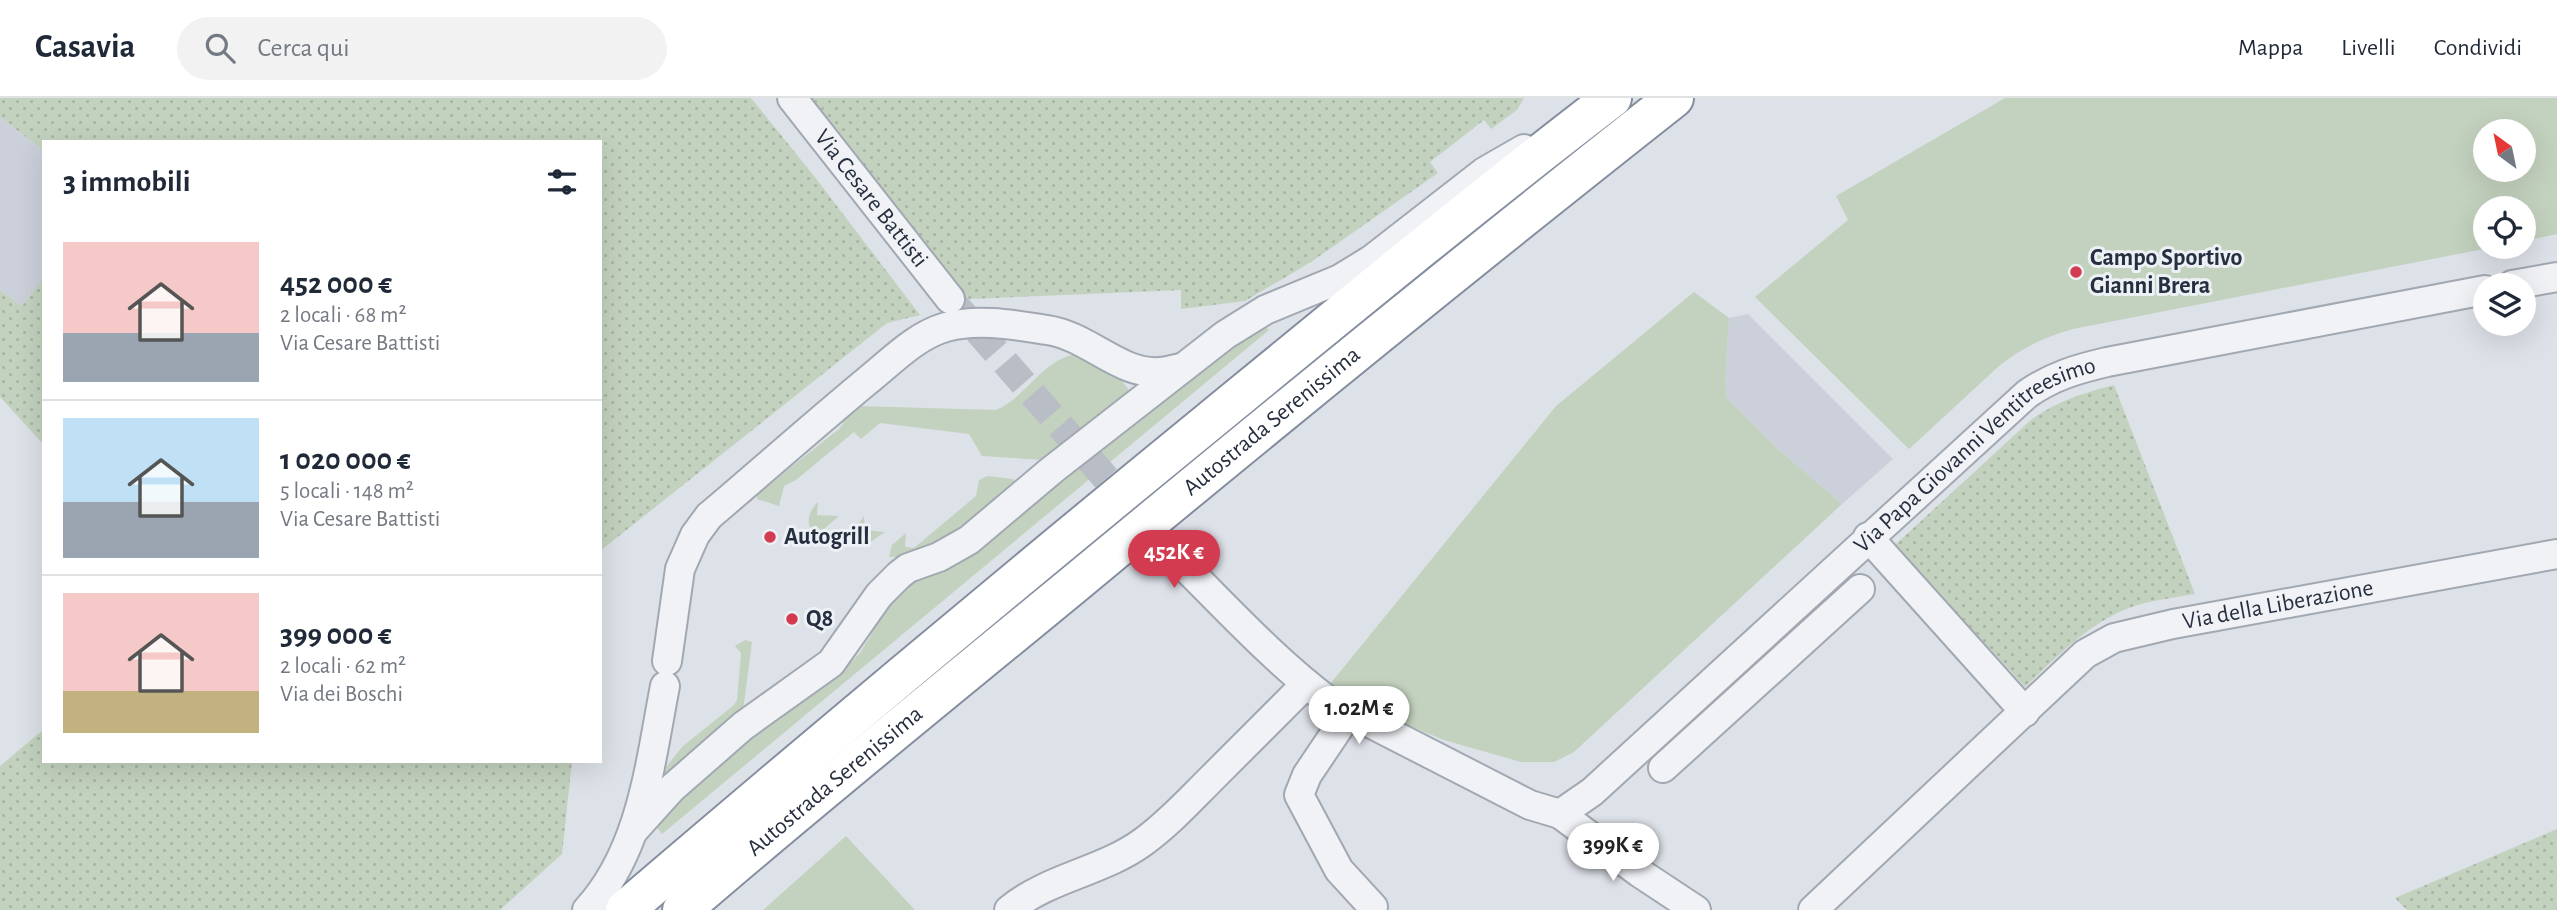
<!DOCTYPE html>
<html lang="it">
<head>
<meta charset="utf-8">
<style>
  body { margin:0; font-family:"Alegreya Sans",sans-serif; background:#f2f2f3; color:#1f2937; height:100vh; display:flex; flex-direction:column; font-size:26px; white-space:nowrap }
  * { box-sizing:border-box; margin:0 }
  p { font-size:23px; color:#747a83 }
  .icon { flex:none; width:38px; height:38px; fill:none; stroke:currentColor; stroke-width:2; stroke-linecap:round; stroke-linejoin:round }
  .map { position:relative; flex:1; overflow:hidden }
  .details { position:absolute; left:42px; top:42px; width:560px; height:623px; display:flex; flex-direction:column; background:#fff; border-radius:0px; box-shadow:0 7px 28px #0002 }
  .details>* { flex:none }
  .needle { width:46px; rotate:327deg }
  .tools { position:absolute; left:2473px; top:21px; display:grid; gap:14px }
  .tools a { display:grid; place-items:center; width:63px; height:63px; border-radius:50%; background:#fff; box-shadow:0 7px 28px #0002; font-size:35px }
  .price { position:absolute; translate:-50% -60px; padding:0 16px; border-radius:24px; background:#fff; color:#222; font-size:23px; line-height:46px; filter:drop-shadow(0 2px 4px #0008) }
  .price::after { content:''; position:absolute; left:50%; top:42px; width:21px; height:16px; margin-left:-10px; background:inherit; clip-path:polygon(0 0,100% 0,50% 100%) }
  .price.active { background:#d33c50; color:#fff }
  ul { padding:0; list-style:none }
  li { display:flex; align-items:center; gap:21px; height:175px; padding:0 21px }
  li+li { border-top:2px solid #e0e1e3 }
  li span { display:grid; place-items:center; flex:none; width:196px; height:140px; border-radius:0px; color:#555 }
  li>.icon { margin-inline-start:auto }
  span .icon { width:84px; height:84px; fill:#fffc; stroke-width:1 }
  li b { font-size:30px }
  h2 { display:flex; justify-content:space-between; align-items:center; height:84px; padding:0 21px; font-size:30px }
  header { display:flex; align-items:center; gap:42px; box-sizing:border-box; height:98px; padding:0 35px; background:#fff; border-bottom:2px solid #e0e1e3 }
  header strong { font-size:33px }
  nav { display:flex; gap:38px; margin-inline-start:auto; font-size:24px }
  .search { width:490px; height:63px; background:#f2f2f3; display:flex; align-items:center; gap:18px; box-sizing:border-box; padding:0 24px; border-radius:38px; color:#747a83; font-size:26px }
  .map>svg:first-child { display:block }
  .built { fill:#cbd0da }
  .green { fill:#c3d2be; fill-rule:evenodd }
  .park { fill:url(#park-dots) }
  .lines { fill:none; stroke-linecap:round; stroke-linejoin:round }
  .minor-tunnel { stroke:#b8bdc6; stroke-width:28; stroke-dasharray:28 14; stroke-linecap:butt }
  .minor-casing { stroke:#a2a8b2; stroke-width:32 }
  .highway-casing { stroke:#848e9f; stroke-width:42 }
  .minor { stroke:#f0f2f6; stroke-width:28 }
  .highway { stroke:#fff; stroke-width:38 }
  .poi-dot { fill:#d33c50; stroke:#edf0f5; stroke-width:2.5 }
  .labels { text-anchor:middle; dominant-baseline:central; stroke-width:6; stroke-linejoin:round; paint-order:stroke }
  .street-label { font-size:24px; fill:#262f3f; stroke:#edf0f5 }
  .poi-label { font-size:24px; font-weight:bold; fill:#262f3f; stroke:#edf0f5; text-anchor:start }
</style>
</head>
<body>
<header>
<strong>Casavia</strong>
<div class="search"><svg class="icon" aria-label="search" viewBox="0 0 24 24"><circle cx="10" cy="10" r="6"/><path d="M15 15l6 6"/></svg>Cerca qui</div>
<nav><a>Mappa</a><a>Livelli</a><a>Condividi</a></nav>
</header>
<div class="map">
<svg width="2557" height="812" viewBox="0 0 2557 812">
  <defs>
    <pattern id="park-dots" width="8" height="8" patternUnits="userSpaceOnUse" patternTransform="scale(1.75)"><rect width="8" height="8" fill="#c3d2be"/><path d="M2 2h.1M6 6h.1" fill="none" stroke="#a7b5a4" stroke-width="1.8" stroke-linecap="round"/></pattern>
  </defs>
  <rect width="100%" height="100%" fill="#dde1e8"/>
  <!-- built -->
  <path class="built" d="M0 19 44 53V179L22 208 0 192Z
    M1748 216 1893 361 1842 406 1779 352 1727 300 1725 286 1729 220Z"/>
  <!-- green -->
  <path class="green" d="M2005 0H2557V136L2524 143V110H2485V149H2494L2073 231C2045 239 2021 250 1999 268L1909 351 1755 199 1848 122 1836 98ZM2485 33H2524V72H2485Z
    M1694 194 1729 220 1725 286 1727 300 1779 352 1842 406 1574 654 1554 664H1521L1444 642 1357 606 1331 585 1556 308Z
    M1264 227 1269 232 662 736 654 726 659 717 755 632 848 567 860 555 899 491 1224 254Z
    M1078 256C1097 261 1124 279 1132 298L1043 362 982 358 969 336 880 325 861 341 854 334 796 382 784 388 779 408 757 401V396L839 331 843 326V317L857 308 996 312C1026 300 1044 259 1078 256Z
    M987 378 1013 381 1017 385 957 439 902 459H889L892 447 906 435 905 449 914 450 976 398 979 382Z
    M818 404 817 417 839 418 825 430 815 435C804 428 809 412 818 404Z
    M864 418 865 432 885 434 863 449 857 444 856 430Z
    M745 542 752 544 743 613 662 683 659 678 682 649 734 607 737 602 741 555 735 548Z
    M846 738 915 812H763Z"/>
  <!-- park -->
  <path class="park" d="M0 0H751L814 78 920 217 887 225 600 453V44H44V53L0 19Z
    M806 0H1524L1517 12 1491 31 1484 22 1430 64 1438 75 1311 164 1245 203 1181 211V192L969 201Z
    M44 179V347L0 299V192L22 208Z
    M2114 287 2195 496C2178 499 2161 501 2145 505 2096 517 2060 556 2025 589L1895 447 2032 321C2058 303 2083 295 2114 287Z
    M44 631V663H572L562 756 500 812H0V668Z
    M2557 731V812H2407L2395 800Z"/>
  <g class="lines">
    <!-- minor-tunnel -->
    <path class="minor-tunnel" d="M950 201 1171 455"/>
    <defs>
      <g id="minor">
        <path id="s1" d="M792 0 950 201"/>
        <path d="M2512 187 2557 179"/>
        <path d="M1868 439 2025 614"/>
        <path d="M1171 455C1223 506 1272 561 1331 605L1530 707 1560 716 1640 775 1696 812"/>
        <path d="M667 563 680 471 695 437 709 418C762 373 814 327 867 283 892 263 915 238 946 229 978 220 1015 227 1047 232 1089 238 1119 277 1160 274 1167 274 1174 271 1181 270"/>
        <path d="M1348 616 1307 677 1299 697 1339 772 1373 809"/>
        <path d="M1663 670 1860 491"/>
        <path id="s2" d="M1560 716 1592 694 2027 296C2053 278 2077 271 2107 264L2485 192"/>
        <path d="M634 732 671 691 743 628 831 565 879 497 899 477 908 470 939 459 969 442 1052 372 1225 237 1265 212 1340 181 1371 162 1484 74 1524 51"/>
        <path d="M587 812C642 752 650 665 665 588"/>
        <path d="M1009 812C1049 779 1102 774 1143 744 1168 726 1189 703 1210 682 1242 650 1274 618 1306 586"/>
        <path id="s3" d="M1813 812 2085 556 2114 540 2173 526 2557 456"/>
      </g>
      <g id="highway">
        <path d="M625 812C819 646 1014 483 1211 322 1344 213 1476 104 1612 0"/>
        <path id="s4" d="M682 812C810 701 942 595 1073 487 1272 322 1471 160 1674 0"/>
      </g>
    </defs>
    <!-- minor casing -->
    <use href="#minor" class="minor-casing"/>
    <!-- highway casing -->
    <use href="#highway" class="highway-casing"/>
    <!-- minor -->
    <use href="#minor" class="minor"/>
    <!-- highway -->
    <use href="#highway" class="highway"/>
  </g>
  <!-- markers -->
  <g class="poi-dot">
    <circle cx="2076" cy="174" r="7"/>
    <circle cx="770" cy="439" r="7"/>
    <circle cx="792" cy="521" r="7"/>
  </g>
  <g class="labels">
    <!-- street labels -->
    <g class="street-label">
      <text stroke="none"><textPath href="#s1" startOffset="128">Via Cesare Battisti</textPath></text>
      <text stroke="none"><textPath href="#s4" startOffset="766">Autostrada Serenissima</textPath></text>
      <text stroke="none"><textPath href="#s2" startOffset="551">Via Papa Giovanni Ventitreesimo</textPath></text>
      <text stroke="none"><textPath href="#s3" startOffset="574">Via della Liberazione</textPath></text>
      <text stroke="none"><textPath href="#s4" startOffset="200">Autostrada Serenissima</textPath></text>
    </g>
    <!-- poi labels -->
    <g class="poi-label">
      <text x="2090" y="160">Campo Sportivo<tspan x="2090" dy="28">Gianni Brera</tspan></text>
      <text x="784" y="439">Autogrill</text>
      <text x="806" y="521">Q8</text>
    </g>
  </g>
</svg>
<div class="tools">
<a><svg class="needle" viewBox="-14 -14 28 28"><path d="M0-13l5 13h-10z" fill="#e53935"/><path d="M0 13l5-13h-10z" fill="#747a83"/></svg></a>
<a><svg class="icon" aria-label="locate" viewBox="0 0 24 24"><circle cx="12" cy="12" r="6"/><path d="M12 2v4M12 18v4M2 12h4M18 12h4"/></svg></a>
<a><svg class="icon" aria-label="layers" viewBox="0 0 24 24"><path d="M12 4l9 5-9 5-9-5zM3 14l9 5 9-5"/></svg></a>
</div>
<b class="price active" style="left:1174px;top:492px">452K €</b>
<b class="price" style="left:1359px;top:648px">1.02M €</b>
<b class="price" style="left:1613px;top:785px">399K €</b>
<section class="details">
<h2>3 immobili<svg class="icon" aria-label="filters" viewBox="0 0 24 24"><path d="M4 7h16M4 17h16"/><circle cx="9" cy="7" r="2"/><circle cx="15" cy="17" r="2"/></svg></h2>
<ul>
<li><span style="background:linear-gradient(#f6c9c9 65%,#9aa5b1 0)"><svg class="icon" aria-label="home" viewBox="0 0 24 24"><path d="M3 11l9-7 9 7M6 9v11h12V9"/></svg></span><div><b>452 000 €</b><p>2 locali · 68 m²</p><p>Via Cesare Battisti</p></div></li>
<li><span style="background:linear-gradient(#bfe0f5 60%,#9aa5b1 0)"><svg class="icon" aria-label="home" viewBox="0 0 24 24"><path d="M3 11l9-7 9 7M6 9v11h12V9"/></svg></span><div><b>1 020 000 €</b><p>5 locali · 148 m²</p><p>Via Cesare Battisti</p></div></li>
<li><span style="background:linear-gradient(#f6c9c9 70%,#c2b280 0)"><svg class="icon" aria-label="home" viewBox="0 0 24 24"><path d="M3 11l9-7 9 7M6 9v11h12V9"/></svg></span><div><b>399 000 €</b><p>2 locali · 62 m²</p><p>Via dei Boschi</p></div></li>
</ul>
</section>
</div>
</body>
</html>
